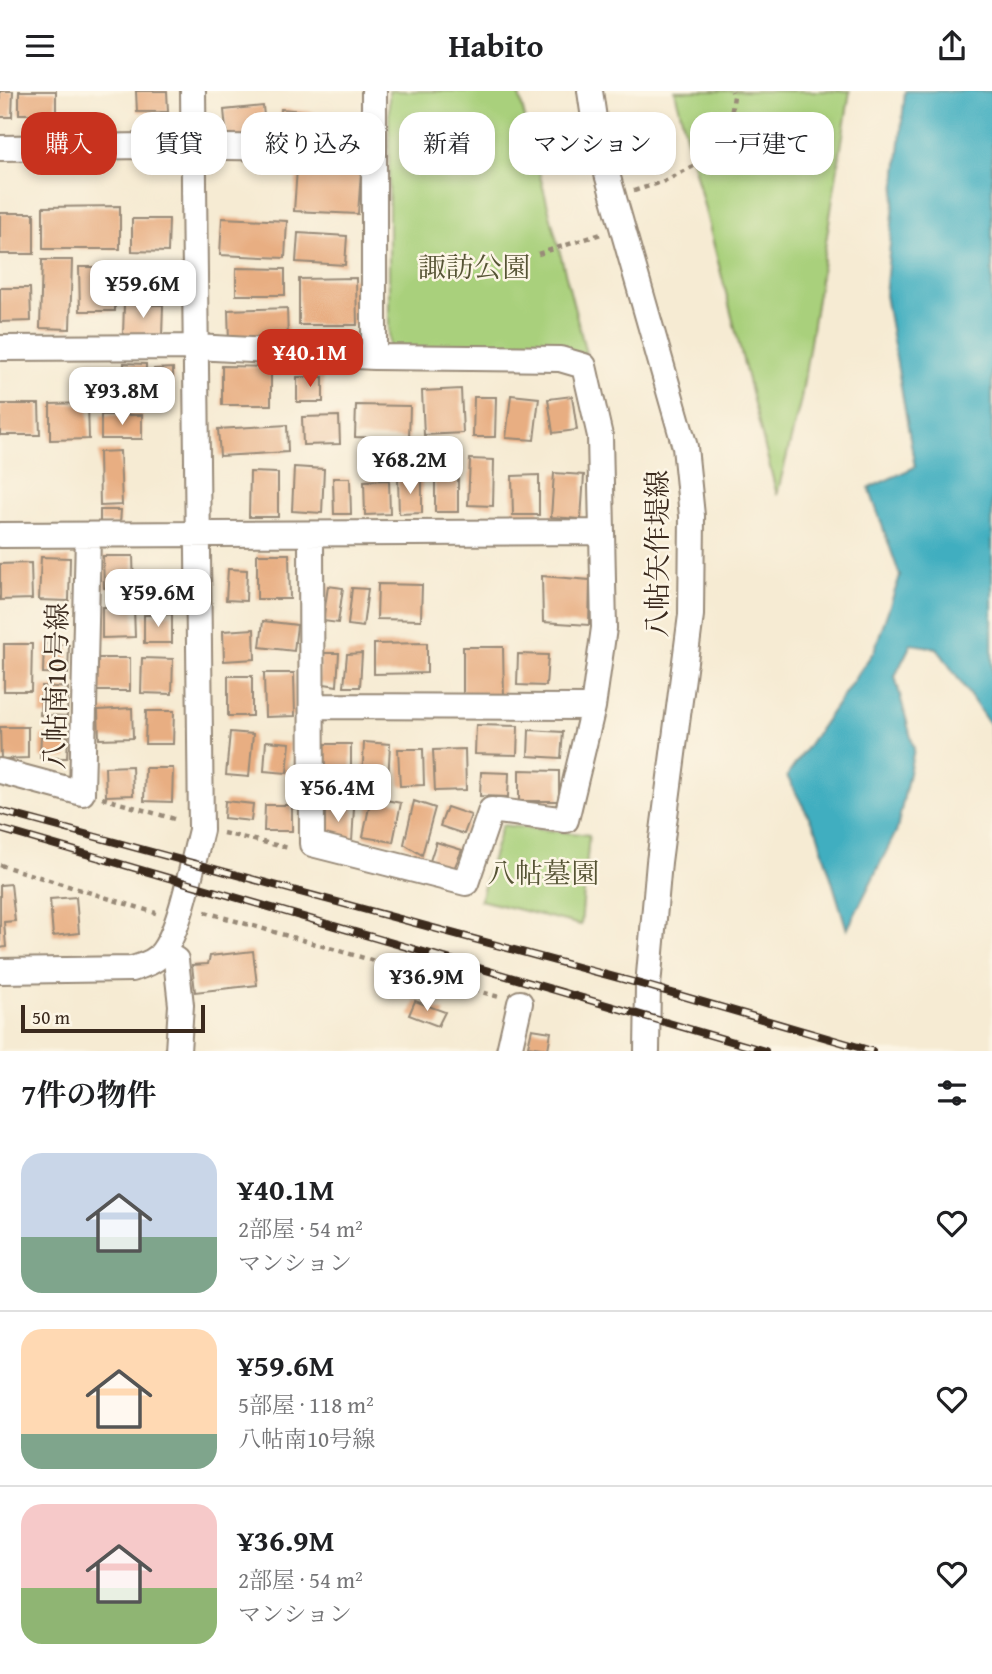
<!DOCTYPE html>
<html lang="ja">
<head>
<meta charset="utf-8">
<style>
  body { margin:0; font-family:"Gentium Book Plus","Noto Serif JP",serif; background:#f2f2f2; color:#202124; height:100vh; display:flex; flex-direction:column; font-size:26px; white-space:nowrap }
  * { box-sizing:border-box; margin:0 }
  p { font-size:23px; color:#757577 }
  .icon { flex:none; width:38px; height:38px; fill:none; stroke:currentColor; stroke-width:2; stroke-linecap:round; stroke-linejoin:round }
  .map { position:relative; height:960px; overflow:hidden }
  .side { display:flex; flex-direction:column; background:#fff; flex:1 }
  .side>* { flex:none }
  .top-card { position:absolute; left:21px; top:21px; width:950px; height:63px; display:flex; gap:14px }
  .scale { position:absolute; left:21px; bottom:18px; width:184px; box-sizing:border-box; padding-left:7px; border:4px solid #3b2a1e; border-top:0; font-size:19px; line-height:24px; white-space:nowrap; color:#3b2a1e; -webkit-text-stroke:5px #fcf5e5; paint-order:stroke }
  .price { position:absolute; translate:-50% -60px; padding:0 16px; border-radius:14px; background:#fff; color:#222; font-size:23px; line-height:46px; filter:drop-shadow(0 2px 4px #0008) }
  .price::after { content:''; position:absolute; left:50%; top:42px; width:21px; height:16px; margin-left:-10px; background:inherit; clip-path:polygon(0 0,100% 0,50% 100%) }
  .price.active { background:#c8321e; color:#fff }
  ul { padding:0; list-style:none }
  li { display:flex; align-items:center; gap:21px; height:175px; padding:0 21px }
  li+li { border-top:2px solid #e0e0e0 }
  li span { display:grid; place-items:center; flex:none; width:196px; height:140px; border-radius:21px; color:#555 }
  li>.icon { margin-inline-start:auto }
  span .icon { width:84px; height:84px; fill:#fffc; stroke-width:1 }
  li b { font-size:30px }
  h2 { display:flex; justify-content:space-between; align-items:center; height:84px; padding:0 21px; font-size:30px }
  .pill { padding:0 24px; border-radius:21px; background:#fff; box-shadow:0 4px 10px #0003; font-size:24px; line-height:63px }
  .pill.active { background:#c8321e; color:#fff }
  header { display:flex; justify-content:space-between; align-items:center; height:91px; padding:0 21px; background:#fff; font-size:32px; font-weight:600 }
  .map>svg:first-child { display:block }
  .green { fill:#a9d07b; stroke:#727d4c; stroke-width:2 }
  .water { fill:#41aec0; stroke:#3e6c6f; stroke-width:2 }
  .building { fill:#e8ae82 }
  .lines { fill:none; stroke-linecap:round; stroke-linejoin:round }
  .minor-casing { stroke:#988a78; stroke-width:28 }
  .path { stroke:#988a78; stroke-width:4.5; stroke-dasharray:5 5; stroke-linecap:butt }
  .minor { stroke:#fff; stroke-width:24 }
  .rail-casing { stroke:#3b2a1e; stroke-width:8 }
  .rail { stroke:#fcf5e5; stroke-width:5; stroke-dasharray:16; stroke-linecap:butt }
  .labels { text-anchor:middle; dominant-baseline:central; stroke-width:5; stroke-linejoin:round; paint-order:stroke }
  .park-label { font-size:28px; fill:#565435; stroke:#fcf5e5 }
  .street-label { font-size:28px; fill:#3b2a1e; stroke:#fcf5e5 }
</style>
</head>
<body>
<header><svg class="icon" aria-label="menu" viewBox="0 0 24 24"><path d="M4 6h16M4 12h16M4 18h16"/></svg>Habito<svg class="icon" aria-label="share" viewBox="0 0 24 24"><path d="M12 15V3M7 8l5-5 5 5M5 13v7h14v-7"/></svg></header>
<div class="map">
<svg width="992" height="960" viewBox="0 0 992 960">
  <rect width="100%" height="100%" fill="#fcf5e5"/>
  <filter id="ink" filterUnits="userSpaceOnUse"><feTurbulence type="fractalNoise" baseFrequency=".0143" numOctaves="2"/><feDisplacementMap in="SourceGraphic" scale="14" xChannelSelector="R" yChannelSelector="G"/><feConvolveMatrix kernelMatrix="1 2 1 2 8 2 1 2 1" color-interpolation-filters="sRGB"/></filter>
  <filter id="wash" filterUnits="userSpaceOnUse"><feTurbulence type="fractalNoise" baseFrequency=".00686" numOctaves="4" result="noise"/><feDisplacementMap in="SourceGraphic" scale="28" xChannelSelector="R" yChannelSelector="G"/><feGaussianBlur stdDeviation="1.57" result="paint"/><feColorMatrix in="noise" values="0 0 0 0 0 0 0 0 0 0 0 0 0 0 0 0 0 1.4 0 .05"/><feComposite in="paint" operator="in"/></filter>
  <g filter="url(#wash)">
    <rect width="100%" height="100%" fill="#f6ebd3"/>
    <!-- green -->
    <path class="green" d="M389 0H518L586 262 389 259Z
      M675 0H850L801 308 777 404Z
      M502 734 589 744 581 834 480 809Z"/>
    <!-- water -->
    <path class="water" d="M905 0H992V654L990 634 937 557 911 553 895 585 914 658 897 739 847 839 817 741 787 685 874 560 900 485 869 397 915 376 885 204Z"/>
    <g id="blocks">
      <!-- building -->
      <path class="building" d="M0 0H13L12 26H0Z
        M19 0H56V23H19Z
        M136 0H167L168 21H137Z
        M263 15 266 45 227 49 224 19Z
        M281 18 314 21 312 46 279 44Z
        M297 78 361 81 358 123 294 120Z
        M120 115V158H43V116Z
        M0 122H34V163H0Z
        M222 127 287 130 285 167 220 164Z
        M132 128H169L168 161 132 160Z
        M298 142 347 145 345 174 296 171Z
        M42 169H72L70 238 40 237Z
        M79 176H115V220H80Z
        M236 177 285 178V204H236Z
        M127 182 163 183 162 207 127 206Z
        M356 187 357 234H299V188Z
        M0 197H30L31 230 0 231Z
        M124 213 163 214 162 245 123 244Z
        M287 217 288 249 229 251 228 219Z
        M124 272 146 273 145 314H123Z
        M222 275 271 276V314H222Z
        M173 277V315H155L154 278Z
        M297 286H323V311H297Z
        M97 290H117V314H96Z
        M461 298 463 342 424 344 422 300Z
        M511 304 539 307 534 349 506 347Z
        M572 305 577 339 553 342 548 308Z
        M474 306H496L495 346H473Z
        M88 312 89 348 50 349V313Z
        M0 313H39L40 344H0Z
        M356 314 410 315 409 348 355 346Z
        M101 324H142V348H101Z
        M339 325 340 353 303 354 302 326Z
        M287 334 288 361 220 365 218 338Z
        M120 360 122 414 100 415 99 361Z
        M470 368 494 369 493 415 468 414Z
        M294 376 324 378 322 422 292 420Z
        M435 376H458V421H435Z
        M250 381 278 382V426H249Z
        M554 382 584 384 581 428 551 426Z
        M539 384V424H513L512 385Z
        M333 387H350L351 423H334Z
        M398 388H422V422L399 423Z
        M389 389 390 423 365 424 364 390Z
        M100 419H121L120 433 100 432Z
        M257 463H289L290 508H257Z
        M103 465H133L134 496 104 497Z
        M41 466 70 467 69 510 39 509Z
        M31 472 32 508 0 509V473Z
        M228 478 247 479 246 510 226 509Z
        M142 483H172V503H142Z
        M542 485 590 489 589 534 543 531Z
        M378 493 422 494 421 529 377 528Z
        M328 495 343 497 338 532 323 530Z
        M352 497 368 498 363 536 348 534Z
        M102 516H134L135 546 102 547Z
        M172 523V552H144V524Z
        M263 530 297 534 294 560 260 556Z
        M254 538 255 568 224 570 223 540Z
        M427 552V582L374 583V553Z
        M4 553H32L31 600H4Z
        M44 553 69 554 68 583 43 582Z
        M463 556H503L504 606H463Z
        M321 562H339L337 595 318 592Z
        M362 562 360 596H344L347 563Z
        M518 563 548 564 546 595 517 594Z
        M94 567H130V600H94Z
        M142 567 173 568 172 603 141 602Z
        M264 582H294L295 625 265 626Z
        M228 585H252V625H228Z
        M42 595 68 597 67 625 40 624Z
        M132 617 133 647 99 648 98 619Z
        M146 620H174L173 653H145Z
        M476 634 518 635 517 664 475 663Z
        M0 636H28V667L1 668Z
        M529 639 563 641 561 667 528 665Z
        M230 641 253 643 249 686 226 684Z
        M41 644 68 645 67 667H40Z
        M266 650 290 652 287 682 264 680Z
        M364 651 390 653 388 692 362 691Z
        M322 653H351V689H322Z
        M398 658H423L424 694 400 695Z
        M465 658 466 699 435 700 433 659Z
        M132 675 133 704 106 705 105 676Z
        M145 677H173L172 711 144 710Z
        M519 679 559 680V710H519Z
        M481 681 509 682 508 706 480 705Z
        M371 706 401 712 393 751 363 746Z
        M225 710 253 713 251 730 224 727Z
        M414 710 435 717 422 764 404 753Z
        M265 714H292V740H264Z
        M324 715 354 717 352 751 321 750Z
        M447 716 471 724 464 743 440 735Z
        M436 751 462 759 454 778 430 770Z
        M11 793 15 830 4 831 6 856 0 857V794Z
        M76 806 79 842 53 845 50 808Z
        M253 860 257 894 195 901 192 874 208 873 210 865Z
        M415 910 445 921 438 935 409 924Z
        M532 938 551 941 548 958 528 955Z"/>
    </g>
  </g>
  <g filter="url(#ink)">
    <use href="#blocks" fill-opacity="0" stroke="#988a78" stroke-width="2"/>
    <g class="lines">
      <defs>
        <path id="minor" d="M590 0 597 48 685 356 692 425 691 524 659 771 648 895 647 960
          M0 57 146 55 374 58V0
          M374 58V266
          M0 257 196 256 374 266 560 268 584 275 600 345 604 537 593 616 312 615
          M0 444 602 441
          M311 444 312 753 466 792 491 719 566 729 593 616
          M0 680 82 702 88 445
          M163 861 176 869 181 914 178 960
          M0 880 132 878C144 874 157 871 164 859 181 835 193 770 201 739L193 0
          M509 960 520 912"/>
      </defs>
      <!-- minor casing -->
      <use href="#minor" class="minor-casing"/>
      <!-- path -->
      <path class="path" d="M634 100 662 91 726 59 734 5 732 0
        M538 163 601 143
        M102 707 178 729
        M223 742 289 757
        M0 774 156 822
        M205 821 499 906"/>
      <!-- minor -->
      <use href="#minor" class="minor"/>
      <defs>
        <path id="rail" d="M0 720 648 895 872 960
          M0 738 765 960"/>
      </defs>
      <!-- rail casing -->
      <use href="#rail" class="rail-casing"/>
      <!-- rail -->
      <use href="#rail" class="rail"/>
    </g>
  </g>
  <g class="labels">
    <!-- park labels -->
    <g class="park-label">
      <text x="474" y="175">諏訪公園</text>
      <text x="543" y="781">八帖墓園</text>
    </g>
    <!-- street labels -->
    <g class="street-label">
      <text transform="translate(656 463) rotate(-90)">八帖矢作堤線</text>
      <text transform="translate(55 595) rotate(-89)">八帖南10号線</text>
    </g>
  </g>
</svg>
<div class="scale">50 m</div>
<b class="price" style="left:143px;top:229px">¥59.6M</b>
<b class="price active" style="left:310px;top:298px">¥40.1M</b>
<b class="price" style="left:122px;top:336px">¥93.8M</b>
<b class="price" style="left:410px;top:405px">¥68.2M</b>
<b class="price" style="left:158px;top:538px">¥59.6M</b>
<b class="price" style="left:338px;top:733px">¥56.4M</b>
<b class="price" style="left:427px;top:922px">¥36.9M</b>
<div class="top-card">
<a class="pill active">購入</a>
<a class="pill">賃貸</a>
<a class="pill">絞り込み</a>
<a class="pill">新着</a>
<a class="pill">マンション</a>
<a class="pill">一戸建て</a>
</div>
</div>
<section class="side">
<h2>7件の物件<svg class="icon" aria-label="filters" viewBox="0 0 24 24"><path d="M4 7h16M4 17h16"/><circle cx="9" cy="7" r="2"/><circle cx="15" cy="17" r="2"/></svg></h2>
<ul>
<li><span style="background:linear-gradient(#c9d6e8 60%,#7fa58c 0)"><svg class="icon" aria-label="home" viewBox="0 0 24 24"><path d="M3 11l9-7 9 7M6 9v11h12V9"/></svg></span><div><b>¥40.1M</b><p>2部屋 · 54 m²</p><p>マンション</p></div><svg class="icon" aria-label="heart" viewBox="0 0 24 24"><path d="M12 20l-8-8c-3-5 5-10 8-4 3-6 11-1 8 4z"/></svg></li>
<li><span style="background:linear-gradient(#ffd9b3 75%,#7fa58c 0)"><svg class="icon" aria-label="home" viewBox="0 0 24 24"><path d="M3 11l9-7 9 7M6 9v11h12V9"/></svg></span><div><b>¥59.6M</b><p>5部屋 · 118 m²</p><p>八帖南10号線</p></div><svg class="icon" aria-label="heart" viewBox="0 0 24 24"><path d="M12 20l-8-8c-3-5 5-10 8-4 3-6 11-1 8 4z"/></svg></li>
<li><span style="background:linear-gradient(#f6c9c9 60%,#8fb573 0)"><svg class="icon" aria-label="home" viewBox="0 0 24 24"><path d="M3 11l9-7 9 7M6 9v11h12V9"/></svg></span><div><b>¥36.9M</b><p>2部屋 · 54 m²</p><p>マンション</p></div><svg class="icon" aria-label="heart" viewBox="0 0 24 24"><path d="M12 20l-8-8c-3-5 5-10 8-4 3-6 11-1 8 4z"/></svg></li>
</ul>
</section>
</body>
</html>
